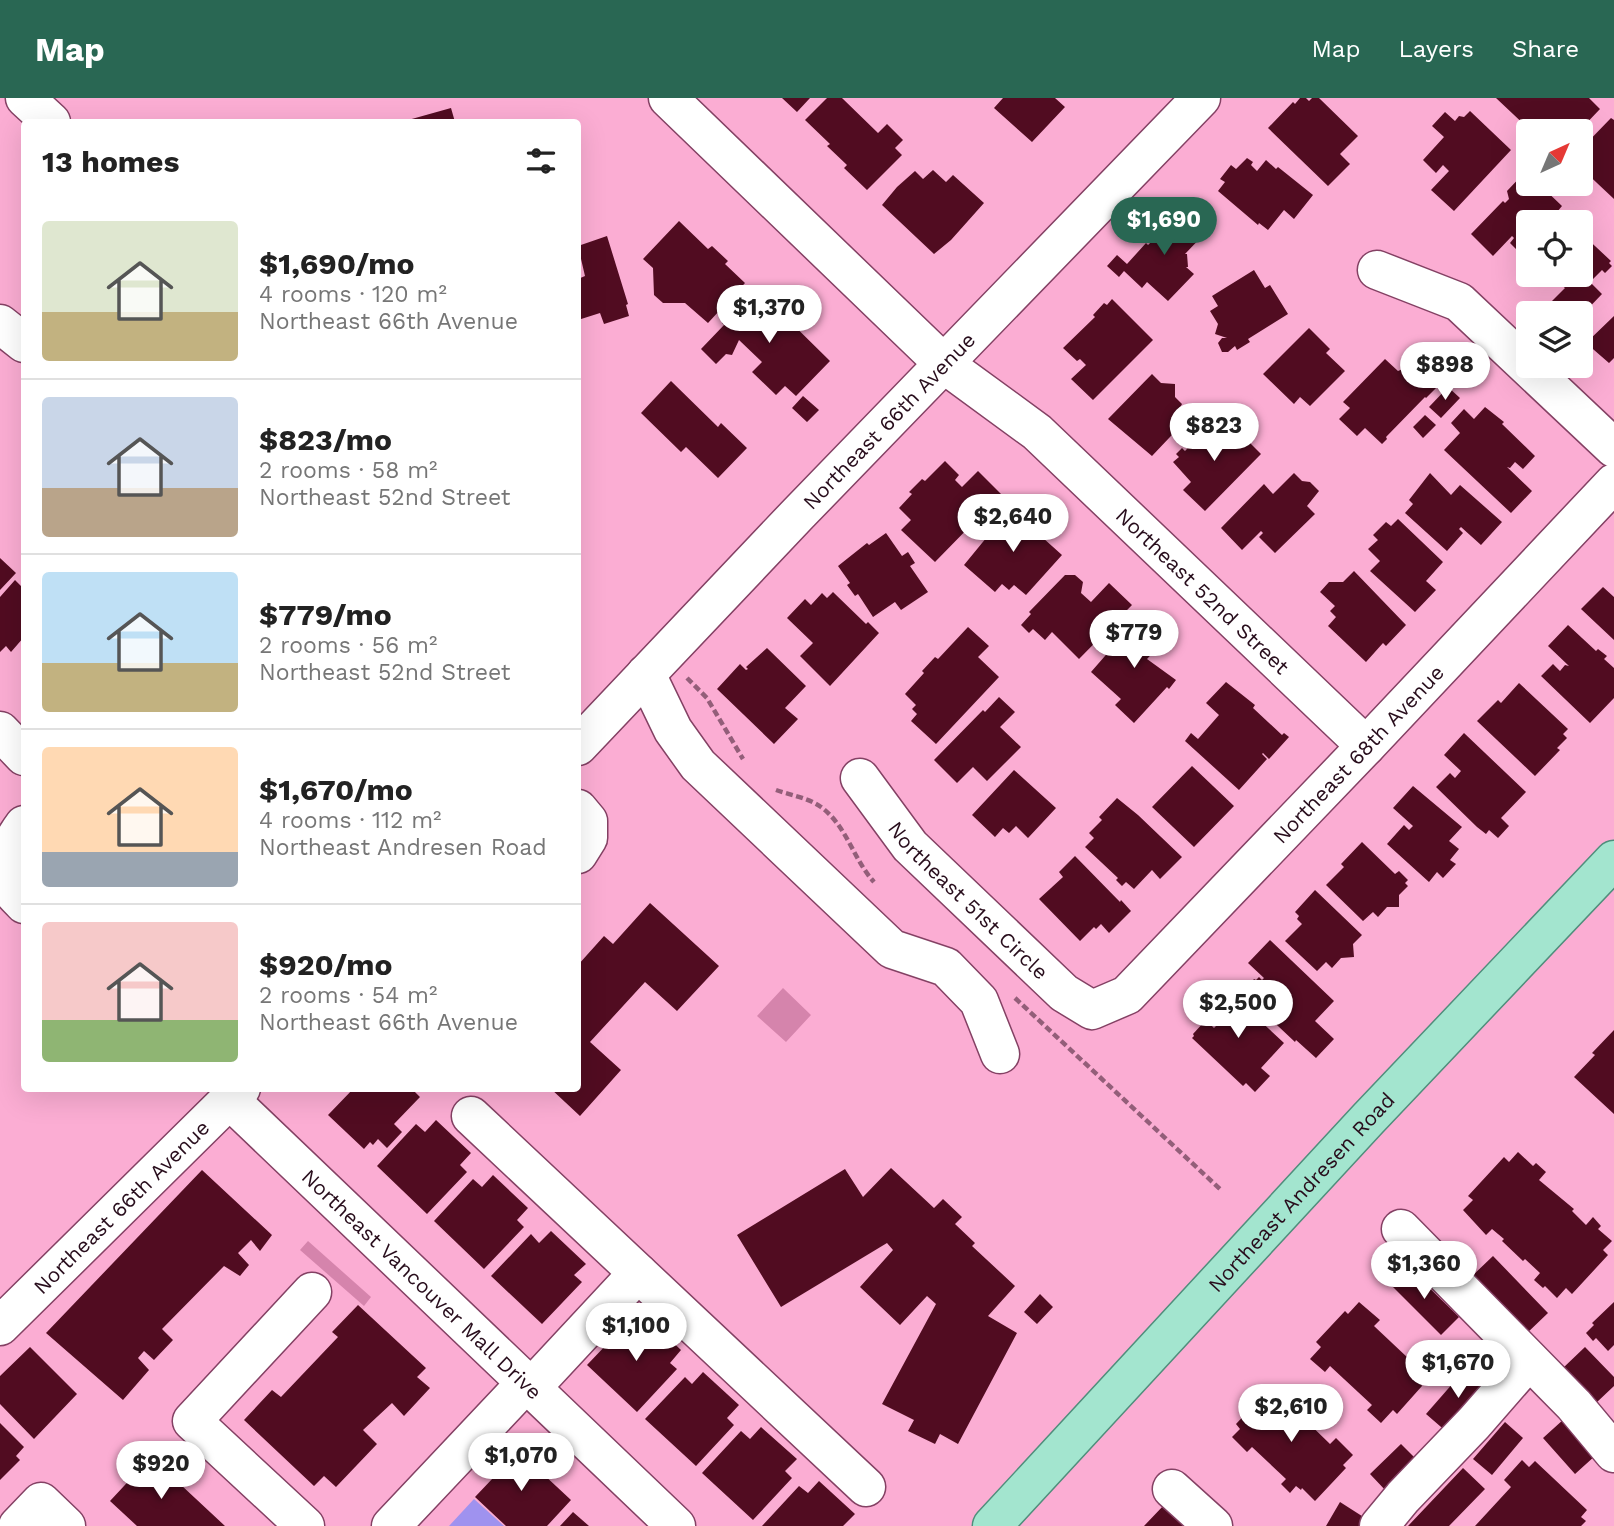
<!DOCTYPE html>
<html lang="en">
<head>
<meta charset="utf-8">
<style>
  body { margin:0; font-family:"Work Sans",sans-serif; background:#f6f6f6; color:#222; height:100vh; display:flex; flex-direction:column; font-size:26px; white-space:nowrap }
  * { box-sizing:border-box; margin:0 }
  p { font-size:23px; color:#767676 }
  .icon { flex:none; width:38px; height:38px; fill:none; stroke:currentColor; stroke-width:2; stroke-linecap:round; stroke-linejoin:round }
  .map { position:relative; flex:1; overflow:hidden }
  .drawer { position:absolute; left:21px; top:21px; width:560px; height:973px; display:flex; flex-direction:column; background:#fff; border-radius:7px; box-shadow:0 7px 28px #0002 }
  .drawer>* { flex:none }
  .needle { width:46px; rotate:44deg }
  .controls { position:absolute; left:1516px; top:21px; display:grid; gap:14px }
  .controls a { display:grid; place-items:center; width:77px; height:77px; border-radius:7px; background:#fff; box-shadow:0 7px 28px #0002; font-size:35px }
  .price { position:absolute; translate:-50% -60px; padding:0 16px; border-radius:24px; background:#fff; color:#222; font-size:23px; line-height:46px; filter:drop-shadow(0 2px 4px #0008) }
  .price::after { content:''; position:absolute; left:50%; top:42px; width:21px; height:16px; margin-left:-10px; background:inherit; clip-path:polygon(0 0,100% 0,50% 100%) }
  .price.current { background:#296753; color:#fff }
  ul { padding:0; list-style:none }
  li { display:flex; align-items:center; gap:21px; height:175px; padding:0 21px }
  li+li { border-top:2px solid #e0e0e0 }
  li span { display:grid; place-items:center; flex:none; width:196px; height:140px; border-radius:7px; color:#555 }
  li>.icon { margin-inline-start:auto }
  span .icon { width:84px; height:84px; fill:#fffc; stroke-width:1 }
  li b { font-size:30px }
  h2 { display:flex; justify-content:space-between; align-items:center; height:84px; padding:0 21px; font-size:30px }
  header { display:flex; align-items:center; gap:42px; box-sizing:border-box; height:98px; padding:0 35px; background:#296753; color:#fff }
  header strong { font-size:33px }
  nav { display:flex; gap:38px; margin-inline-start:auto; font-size:24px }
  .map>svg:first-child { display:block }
  .green { fill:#d584ac }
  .water { fill:#9f92ef }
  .building { fill:#510c21 }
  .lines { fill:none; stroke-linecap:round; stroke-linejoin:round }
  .minor-casing { stroke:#844164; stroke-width:41 }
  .major-casing { stroke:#508e7c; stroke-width:41 }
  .path { stroke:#935e79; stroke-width:4.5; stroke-dasharray:7 3.5; stroke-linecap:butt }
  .minor { stroke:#fff; stroke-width:38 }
  .major { stroke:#a3e5cf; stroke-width:38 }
  .labels { text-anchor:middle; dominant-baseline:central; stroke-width:7; stroke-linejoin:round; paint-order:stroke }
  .street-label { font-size:21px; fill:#280d1c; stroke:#ffc0de }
</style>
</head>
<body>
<header>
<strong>Map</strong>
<nav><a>Map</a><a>Layers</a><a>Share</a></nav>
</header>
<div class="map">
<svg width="1614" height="1428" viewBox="0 0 1614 1428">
  <rect width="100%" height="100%" fill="#fbadd3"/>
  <!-- green -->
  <path class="green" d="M783 890 811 917 786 944 757 918Z
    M308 1143 371 1199 364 1208 300 1152Z"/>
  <!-- water -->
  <path class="water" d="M474 1401 504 1428H449Z"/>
  <!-- building -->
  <path class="building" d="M782 0H810L797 14Z
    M827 0H842L878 35 887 26 903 42 895 50 902 57 867 92 844 70 847 67 827 48 830 46 805 22Z
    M1003 0H1055L1065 9 1032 44 994 10Z
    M1300 0H1306L1309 3 1312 0H1319L1358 38 1340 56 1350 66 1328 88 1268 30 1293 4 1295 6Z
    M1496 0H1589L1600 11 1579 33H1531Z
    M451 10 455 24H401Z
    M1470 13 1511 52 1454 113 1431 92 1449 73 1443 67 1436 75 1423 62 1444 39 1432 28 1445 14 1455 23 1459 18 1464 19Z
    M1611 20 1614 22V101L1580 69V52Z
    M1247 60 1253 64 1251 67 1257 73 1266 62 1276 71 1278 69 1313 97 1294 121 1284 112 1268 132 1259 125 1258 127 1218 93 1225 84 1220 81 1231 67 1236 71Z
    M933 72 946 84 953 77 984 105 951 142 934 156 882 107 897 89 915 73 923 81Z
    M1526 73 1528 86H1539L1562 108 1557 114 1565 121 1562 124H1528V159L1526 161 1510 145 1514 140 1512 138 1493 158 1471 136 1503 103 1505 105 1509 101 1507 93Z
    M1181 111 1206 134 1185 156H1187L1188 169H1186L1194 176 1168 203 1147 184 1142 190 1124 173 1119 179 1107 168 1117 157 1127 166 1146 145 1148 147 1153 142 1151 140Z
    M679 123 708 151 712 148 728 163 725 166 745 185 708 225 685 205H663L654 197 653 170 643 161Z
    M1580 134 1611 163 1609 165 1612 168 1605 175 1602 172 1590 184 1602 196 1580 219V215H1555L1547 208 1565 190 1549 177H1580Z
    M607 138 628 206 626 207 629 218 604 226 600 215 578 222V181L585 178 578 148Z
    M1254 172 1265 190 1270 187 1288 216 1248 241 1250 244 1237 252 1235 248 1228 254H1222L1218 245 1222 240H1227L1215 236 1218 226 1210 213 1218 208 1212 198Z
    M756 190 830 263 796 298 785 288 776 297 752 274 762 264 739 242 732 257 726 256 716 266 701 251 724 227 722 225Z
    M1112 201 1153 242 1093 302 1071 281 1086 267 1080 261 1077 263 1063 250 1095 219 1093 217 1104 205 1107 207Z
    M1614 218V260L1609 265 1586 245Z
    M1309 230 1330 251 1326 255 1345 273 1310 308 1300 299 1294 306 1263 276Z
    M1385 261 1398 273 1403 271 1407 274 1412 268 1436 290 1426 300 1425 299 1386 339 1387 341 1382 346 1365 330 1357 338 1339 321 1350 310 1343 304Z
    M1152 276 1161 285 1175 286V299L1182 306 1178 313 1187 321 1152 358 1108 321Z
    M671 283 718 329 721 325 747 350 718 380 686 349 681 354 641 315Z
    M1448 289 1460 300 1441 320 1429 309Z
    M803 298 819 312 807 324 792 310Z
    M1485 309 1504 324 1502 326 1535 358 1523 371 1515 364 1510 370 1507 369 1532 393 1511 415 1444 352 1460 335 1451 325 1464 311 1474 321Z
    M1425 317 1436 327 1423 340 1413 329Z
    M1216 321 1220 326 1223 323 1236 335 1233 338 1239 344 1244 339 1261 356 1205 413 1183 392 1191 384 1173 364 1179 359 1176 356 1182 350 1185 353Z
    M945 363 959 377 955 382 962 389 978 373 1003 398 980 423 978 420 935 464 901 432 911 422 899 410 912 396 909 394 922 381 925 383Z
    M1294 375 1302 383 1310 384 1319 393 1307 408 1315 416 1275 455 1259 439 1263 435 1261 433 1242 452 1221 430 1264 386 1273 396Z
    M1430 375 1451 397 1460 387 1502 424 1481 447 1461 429 1459 431 1463 435 1447 453 1405 415 1413 406 1409 402Z
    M1014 406 1037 426 1033 431 1062 457 1026 497 1014 487 1009 492 1002 486 995 494 964 467Z
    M1398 421 1443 464 1426 483 1436 492 1415 514 1370 473 1380 463 1368 451 1378 442 1373 437 1386 424 1391 428Z
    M886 435 902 458 908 454 915 465 910 468 928 494 901 512 895 504 873 519 858 496 855 498 847 487 850 485 838 468 867 445 869 447Z
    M0 460 16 475 0 492Z
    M1354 473 1406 527 1386 548 1383 545 1366 564 1328 528 1336 519 1330 513 1335 508 1320 494 1329 484H1343Z
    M1065 477H1075L1083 484 1081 495 1091 504 1109 485 1132 507 1079 561 1052 534 1045 542 1033 531 1029 535 1021 527 1031 516 1029 514Z
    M15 482 24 491V539L11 554 6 548 0 554V499Z
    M1603 489 1614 499V542L1581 511Z
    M833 494 866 526 868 524 879 535 830 588 800 558 813 545 787 520 805 501 811 507 822 495 827 500Z
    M1139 519 1165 542 1147 561 1176 582 1169 591 1167 589 1134 625 1115 607 1121 601 1091 574Z
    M1568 527 1596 553 1598 551 1607 558 1604 561 1614 570V600L1590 625 1541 578 1553 566 1560 573 1565 567 1569 568 1548 548Z
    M968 529 989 548 978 559 999 579 936 646 911 623 917 616 912 611 916 607 905 596 924 575 922 573 935 559 938 561Z
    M767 550 806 588 785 610 798 621 774 646 717 591 740 566 746 572 748 571 746 569Z
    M1226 584 1255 607 1253 610 1282 637 1284 635 1289 639 1269 661 1263 655 1262 656 1267 661 1239 692 1185 643 1191 635 1198 641 1219 617 1206 605Z
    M1519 585 1568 631 1563 636 1567 640 1557 650 1560 652 1535 678 1477 623 1498 602 1501 605Z
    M999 599 1015 614 1000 629 1021 649 987 683 973 669 957 685 934 662 983 612 985 614Z
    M1464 635 1526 694 1501 720 1509 728 1498 740 1489 732 1486 736 1477 729 1436 689 1450 675 1455 680 1461 673 1444 657Z
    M1192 668 1234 708 1194 749 1152 709Z
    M1014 672 1056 710 1028 740 1016 728 1009 735 1003 730 995 739 972 717Z
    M1413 688 1462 729 1449 743 1459 751 1450 762 1456 766 1443 780 1437 774 1429 784 1387 746 1404 727 1409 732 1413 728 1393 710Z
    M1117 700 1138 717 1182 759 1160 781 1152 772 1134 791 1126 784 1122 788 1116 782 1118 780 1085 749 1094 740 1089 735 1102 722 1099 719Z
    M1362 744 1395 776 1399 773 1408 782 1405 785 1408 788 1399 797V809H1387L1378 819 1373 814 1363 823 1326 787 1344 769 1341 766Z
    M1075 758 1120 804 1121 802 1131 813 1109 835 1101 826 1096 831 1094 829 1080 843 1039 801 1063 779 1059 774Z
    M1315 792 1362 837 1353 846 1354 859 1341 860 1332 870 1326 864 1317 873 1285 843 1302 826 1297 821 1299 818 1295 814Z
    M650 805 719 868 677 913 645 884 590 944 621 972 580 1018 550 990H578V867L604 838 613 846Z
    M1270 842 1334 903 1315 923 1334 941 1316 960 1296 942 1295 944 1243 895 1254 881 1256 882 1259 879 1262 882 1264 880 1248 865Z
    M1225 890 1284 945 1261 970 1270 978 1255 994 1246 985 1243 988 1192 940 1194 938 1193 936 1204 924 1206 926 1208 924 1214 930 1218 926 1203 913Z
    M1614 932V1016L1574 979 1595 957 1592 955Z
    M354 990H411L420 999 394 1026 402 1034 387 1050 378 1041 373 1047 370 1044 364 1051 328 1017Z
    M436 1022 471 1055 460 1067 467 1074 427 1116 377 1068 416 1026 425 1034Z
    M1518 1054 1533 1068 1536 1065 1546 1074 1539 1082 1574 1111 1572 1113 1586 1127 1593 1119 1601 1128 1598 1131 1612 1143 1603 1152 1608 1157 1572 1196 1566 1190 1557 1200 1545 1188 1543 1190 1534 1182 1540 1175 1525 1161 1523 1163 1502 1143 1504 1141 1492 1131 1486 1137 1463 1112 1473 1102 1468 1098 1504 1059 1509 1064Z
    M891 1070 934 1110 943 1101 962 1119 955 1126 975 1145 972 1148 1015 1188 988 1218 1017 1235 958 1346 940 1336 935 1346 908 1333 914 1322 882 1306 936 1206 927 1198 900 1227 860 1189 893 1152 887 1145 781 1209 737 1137 845 1071 863 1099Z
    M202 1072 272 1137 260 1153 251 1142 238 1155 249 1167 240 1178 224 1168 162 1231 173 1242 154 1262 144 1253 138 1260 149 1272 123 1302 46 1235Z
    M493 1077 528 1110 517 1122 524 1129 484 1171 434 1123 473 1081 482 1089Z
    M551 1133 586 1166 574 1177 582 1184 542 1226 491 1178 531 1136 539 1145Z
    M1493 1158 1548 1215 1525 1237 1471 1179Z
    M1407 1168 1459 1219 1441 1237 1390 1186Z
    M1040 1196 1053 1209 1037 1226 1024 1214Z
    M1359 1204 1380 1222 1374 1228 1408 1260 1414 1254 1432 1271 1420 1284 1422 1288 1397 1316 1393 1312 1381 1325 1367 1312 1372 1307 1330 1268 1325 1274 1310 1261 1321 1249 1316 1244 1345 1213 1348 1216Z
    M1614 1204V1247L1608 1253 1596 1240 1593 1243 1586 1235 1594 1227 1592 1225Z
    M358 1207 426 1270 417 1279 430 1290 404 1318 392 1305 363 1332 377 1346 336 1389 324 1378 314 1388 244 1322 272 1292 281 1299 338 1239 332 1234Z
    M647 1220 681 1252 670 1265 677 1271 637 1314 587 1267 627 1225 635 1233Z
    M30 1249 77 1296 34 1341 0 1306V1278Z
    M1585 1249 1614 1279V1288L1596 1305 1563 1270Z
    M1468 1268 1489 1288 1448 1335 1426 1316Z
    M703 1274 739 1307 727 1320 734 1327 696 1368 645 1321 685 1279 692 1286Z
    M1280 1288 1298 1304 1293 1310 1330 1346 1336 1340 1353 1357 1343 1367 1346 1370 1315 1403 1302 1390 1301 1392 1296 1388 1290 1395 1281 1386 1286 1381 1252 1349 1247 1354 1232 1339 1240 1331 1236 1326 1267 1293 1271 1297Z
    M1564 1321 1596 1357 1575 1376 1543 1340Z
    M1505 1324 1523 1340 1492 1377 1473 1361Z
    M0 1325 24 1349 16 1358 20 1362 0 1382Z
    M761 1329 797 1361 785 1373 792 1380 753 1422 702 1375 741 1333 750 1341Z
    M1401 1346 1418 1363 1387 1394 1370 1376Z
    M513 1348 571 1402 547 1428H506L475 1399 493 1380 487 1375Z
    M151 1359 225 1428H137L110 1403Z
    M1522 1362 1529 1369 1535 1363 1587 1412 1581 1419 1586 1423 1581 1428H1475L1511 1389 1504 1382Z
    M1463 1370 1485 1391 1449 1428H1408Z
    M819 1383 855 1416 843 1428H762L799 1388 808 1395Z
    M1340 1404 1365 1420 1360 1428H1326Z
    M1164 1407 1186 1428H1144Z
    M573 1414 589 1428H560Z"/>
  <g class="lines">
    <defs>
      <g id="minor">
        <path d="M25 0 51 24"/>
        <path id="s1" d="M668 0 944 266 1037 334 1366 648"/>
        <path d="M1377 172 1459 204 1614 350"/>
        <path d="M0 226 24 245"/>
        <path d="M646 576 673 632 698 667 892 851 946 869 979 903 1000 956"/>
        <path d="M0 633 24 658"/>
        <path id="s2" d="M578 648 798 416 1201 0"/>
        <path id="s3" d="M860 680 910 748 1064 895 1092 912 1127 897 1366 648 1614 385"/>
        <path d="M578 711 588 723V740L578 756"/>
        <path d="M24 727C13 742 0 765 6 784 9 792 19 800 24 806"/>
        <path id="s4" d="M230 1002 676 1428"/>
        <path d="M471 1018 866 1389"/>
        <path d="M1401 1131 1574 1307 1614 1355"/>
        <path id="s5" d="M0 1228 241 990"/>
        <path d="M531 1290 638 1175"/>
        <path d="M1172 1391 1213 1428"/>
        <path d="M18 1428 41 1404 66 1428"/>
        <path d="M305 1428 192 1323 312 1194"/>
        <path d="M391 1428 526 1285"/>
        <path d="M1379 1428 1403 1399 1474 1325 1529 1262"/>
      </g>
      <g id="major">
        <path id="s6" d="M992 1428 1368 1021 1614 762"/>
      </g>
    </defs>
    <!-- minor casing -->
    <use href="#minor" class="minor-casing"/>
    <!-- major casing -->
    <use href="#major" class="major-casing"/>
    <!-- path -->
    <path class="path" d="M687 580 707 600 743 661
      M776 692C790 697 809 700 821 709 847 728 853 761 874 784
      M1015 900 1221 1092"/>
    <!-- minor -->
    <use href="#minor" class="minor"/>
    <!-- major -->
    <use href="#major" class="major"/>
  </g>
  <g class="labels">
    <!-- street labels -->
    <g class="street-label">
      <text stroke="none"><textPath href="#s2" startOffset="450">Northeast 66th Avenue</textPath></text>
      <text stroke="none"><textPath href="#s1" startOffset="728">Northeast 52nd Street</textPath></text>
      <text stroke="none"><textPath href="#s3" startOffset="702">Northeast 68th Avenue</textPath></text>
      <text stroke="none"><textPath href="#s3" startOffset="164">Northeast 51st Circle</textPath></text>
      <text stroke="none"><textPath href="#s6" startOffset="455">Northeast Andresen Road</textPath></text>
      <text stroke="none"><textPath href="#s5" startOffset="170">Northeast 66th Avenue</textPath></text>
      <text stroke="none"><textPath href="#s4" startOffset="266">Northeast Vancouver Mall Drive</textPath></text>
    </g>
  </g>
</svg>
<div class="controls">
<a><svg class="needle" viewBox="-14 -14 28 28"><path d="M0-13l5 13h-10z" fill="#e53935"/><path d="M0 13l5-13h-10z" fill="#767676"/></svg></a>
<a><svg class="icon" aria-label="locate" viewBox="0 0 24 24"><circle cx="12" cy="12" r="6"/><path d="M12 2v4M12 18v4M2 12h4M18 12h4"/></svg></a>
<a><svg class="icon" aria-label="layers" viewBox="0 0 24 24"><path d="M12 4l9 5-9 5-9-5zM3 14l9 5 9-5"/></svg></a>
</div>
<b class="price current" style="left:1164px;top:159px">$1,690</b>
<b class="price" style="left:769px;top:247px">$1,370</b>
<b class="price" style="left:1445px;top:304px">$898</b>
<b class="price" style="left:1214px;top:365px">$823</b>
<b class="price" style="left:1013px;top:456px">$2,640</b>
<b class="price" style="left:1134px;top:572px">$779</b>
<b class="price" style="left:1238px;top:942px">$2,500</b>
<b class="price" style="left:1424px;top:1203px">$1,360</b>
<b class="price" style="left:636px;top:1265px">$1,100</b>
<b class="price" style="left:1458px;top:1302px">$1,670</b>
<b class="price" style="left:1291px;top:1346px">$2,610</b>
<b class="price" style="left:521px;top:1395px">$1,070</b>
<b class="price" style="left:161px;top:1403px">$920</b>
<section class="drawer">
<h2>13 homes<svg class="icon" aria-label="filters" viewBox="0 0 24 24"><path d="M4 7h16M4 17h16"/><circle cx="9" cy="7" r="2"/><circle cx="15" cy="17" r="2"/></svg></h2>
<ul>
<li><span style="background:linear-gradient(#dfe7d0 65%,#c2b280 0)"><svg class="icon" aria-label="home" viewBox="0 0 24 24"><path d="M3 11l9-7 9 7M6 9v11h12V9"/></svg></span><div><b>$1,690/mo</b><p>4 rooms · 120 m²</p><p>Northeast 66th Avenue</p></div></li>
<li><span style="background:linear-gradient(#c9d6e8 65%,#b9a48a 0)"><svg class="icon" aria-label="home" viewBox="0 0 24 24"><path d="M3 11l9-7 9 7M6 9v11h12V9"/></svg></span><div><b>$823/mo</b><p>2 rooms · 58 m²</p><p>Northeast 52nd Street</p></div></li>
<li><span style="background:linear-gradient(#bfe0f5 65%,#c2b280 0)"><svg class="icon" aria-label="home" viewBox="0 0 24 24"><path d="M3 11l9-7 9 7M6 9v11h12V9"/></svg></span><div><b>$779/mo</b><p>2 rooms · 56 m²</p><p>Northeast 52nd Street</p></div></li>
<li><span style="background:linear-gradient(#ffd9b3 75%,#9aa5b1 0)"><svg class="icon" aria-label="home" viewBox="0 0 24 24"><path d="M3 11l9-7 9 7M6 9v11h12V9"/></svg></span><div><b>$1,670/mo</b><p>4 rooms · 112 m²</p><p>Northeast Andresen Road</p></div></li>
<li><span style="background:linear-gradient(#f6c9c9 70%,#8fb573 0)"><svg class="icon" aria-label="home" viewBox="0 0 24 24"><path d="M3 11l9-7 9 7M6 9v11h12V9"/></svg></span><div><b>$920/mo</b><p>2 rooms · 54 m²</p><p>Northeast 66th Avenue</p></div></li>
</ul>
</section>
</div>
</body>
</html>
